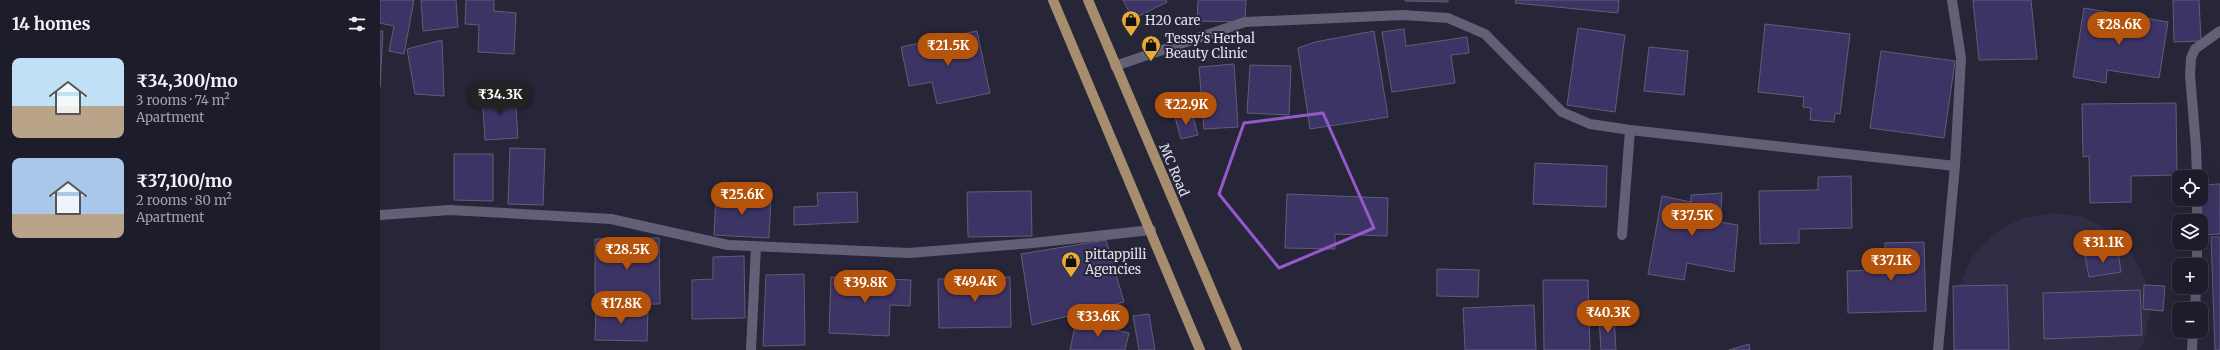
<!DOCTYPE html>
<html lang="en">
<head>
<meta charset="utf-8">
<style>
  body { margin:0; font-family:Merriweather,serif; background:#252532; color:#f1f3f6; height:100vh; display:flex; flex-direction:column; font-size:15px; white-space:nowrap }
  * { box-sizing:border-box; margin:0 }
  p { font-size:13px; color:#a0a1a8 }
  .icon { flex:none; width:22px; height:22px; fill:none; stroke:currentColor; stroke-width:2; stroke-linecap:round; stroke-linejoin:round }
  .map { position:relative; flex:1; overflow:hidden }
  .side { display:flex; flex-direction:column; background:#1d1c2a; width:380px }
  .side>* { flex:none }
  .tools { position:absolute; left:1792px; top:170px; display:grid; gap:8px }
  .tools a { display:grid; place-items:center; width:36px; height:36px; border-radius:8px; background:#1d1c2a; box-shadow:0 4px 16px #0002,0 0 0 1px #3b3a47; font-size:20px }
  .price { position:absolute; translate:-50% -34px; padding:0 9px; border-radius:14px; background:#b45309; color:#fff; font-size:13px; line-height:26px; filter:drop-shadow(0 1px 2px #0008) }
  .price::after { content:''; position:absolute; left:50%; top:24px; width:12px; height:9px; margin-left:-6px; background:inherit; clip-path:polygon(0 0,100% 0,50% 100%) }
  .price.selected { background:#222; color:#fff }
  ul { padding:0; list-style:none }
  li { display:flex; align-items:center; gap:12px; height:100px; padding:0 12px }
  li span { display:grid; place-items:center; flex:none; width:112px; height:80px; border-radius:8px; color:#555 }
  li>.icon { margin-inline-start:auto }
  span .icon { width:48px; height:48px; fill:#fffc; stroke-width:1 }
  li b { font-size:17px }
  h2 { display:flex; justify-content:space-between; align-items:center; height:48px; padding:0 12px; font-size:17px }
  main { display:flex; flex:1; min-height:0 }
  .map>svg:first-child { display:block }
  .built { fill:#302d46 }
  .building { fill:#3d3466; stroke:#605e73 }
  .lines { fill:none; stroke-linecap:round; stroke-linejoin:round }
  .minor { stroke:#626076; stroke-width:10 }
  .major { stroke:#a58d6e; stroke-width:10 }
  .marked { fill:none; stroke:#9559cb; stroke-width:3; stroke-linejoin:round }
  .labels { text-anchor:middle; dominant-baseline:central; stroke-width:4; stroke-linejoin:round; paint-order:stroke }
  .poi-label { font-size:13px; fill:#e2e1ee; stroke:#272538; text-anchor:start }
  .street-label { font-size:13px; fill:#e2e1ee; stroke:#272538 }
</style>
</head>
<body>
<main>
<section class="side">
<h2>14 homes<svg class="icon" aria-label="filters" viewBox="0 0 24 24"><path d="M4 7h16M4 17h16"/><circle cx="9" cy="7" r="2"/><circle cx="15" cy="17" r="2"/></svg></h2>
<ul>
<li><span style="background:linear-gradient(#bfe0f5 60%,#b9a48a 0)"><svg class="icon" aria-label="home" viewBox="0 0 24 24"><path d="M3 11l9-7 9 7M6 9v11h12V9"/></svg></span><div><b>₹34,300/mo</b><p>3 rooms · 74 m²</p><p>Apartment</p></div></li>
<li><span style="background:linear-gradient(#a9c7e8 70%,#b9a48a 0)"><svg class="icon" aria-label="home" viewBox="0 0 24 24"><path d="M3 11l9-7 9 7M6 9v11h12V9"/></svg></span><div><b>₹37,100/mo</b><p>2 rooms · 80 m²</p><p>Apartment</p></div></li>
</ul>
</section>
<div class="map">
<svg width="1840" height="350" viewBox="0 0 1840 350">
  <rect width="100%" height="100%" fill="#272538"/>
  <!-- built -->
  <path class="built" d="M1671 213 1702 216 1730 231 1752 253 1766 281 1770 312 1764 342 1759 350H1587L1579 286 1592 257 1613 234 1640 219Z"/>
  <!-- building -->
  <path class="building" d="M0 0H34L24 54 9 51 14 26 0 23Z
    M41 0H76L78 27 43 31Z
    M86 0H114V11L136 13 134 54 98 52 99 25 85 24Z
    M743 0H786L787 2 753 19Z
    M818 0H866L865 22 817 21Z
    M1025 0H1068V2L1025 1Z
    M1136 0H1239L1238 13 1135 3Z
    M1593 0H1651L1657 59 1599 60Z
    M1793 0H1819L1821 41 1794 42Z
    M1704 8 1788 22 1779 78 1727 70 1726 83 1693 77Z
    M1385 24 1470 34 1460 114 1455 113 1454 122 1430 120 1431 108 1423 107 1424 97 1378 92Z
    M1198 28 1245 35 1235 112 1187 105Z
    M1024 29 1026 46 1087 37 1089 53 1071 55 1075 83 1012 92 1002 32Z
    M0 31H3L0 87Z
    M597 31 610 93 557 104 552 82 529 86 521 47Z
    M994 31 1008 117 930 129 918 48 935 42Z
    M62 40 64 96 35 94 27 49Z
    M1269 47 1308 51 1304 95 1264 91Z
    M1501 51 1575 61 1564 138 1490 128Z
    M854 64 858 127 824 129 819 67Z
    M870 65 911 66 909 115 867 113Z
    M135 92 138 138 105 140 102 94Z
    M1796 103 1797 175 1751 176V202L1710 203 1709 156 1703 157 1702 104Z
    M812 113 818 135 801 139 795 117Z
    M130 148 165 149 163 205 128 204Z
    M74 154H113V201L74 200Z
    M1155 163 1227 166 1226 207 1153 204Z
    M1471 176 1472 228 1419 229V243L1380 244 1379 191 1438 190V177Z
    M1840 184V234L1821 235V185Z
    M651 191 652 236 588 237 587 192Z
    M477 192 478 222 414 225V207L438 206 437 193Z
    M1342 193 1340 222 1358 225 1354 272 1307 263 1304 280 1268 274 1282 196 1311 202V195Z
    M336 194 391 197 389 238 334 235Z
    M907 194 1008 198 1007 236 955 234V249L905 248Z
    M1831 237H1840V350H1835Z
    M279 238 280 304H215V239Z
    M726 240 744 302 652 325 641 254Z
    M1544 242 1546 311 1468 313 1467 271 1505 270V243Z
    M1738 251 1741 272 1709 277 1705 256Z
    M364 256 365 318 312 319V280L333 279V257Z
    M1057 269 1099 270 1098 297 1057 296Z
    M424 274 425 345 383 346 386 275Z
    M451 277 531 280 530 306 510 305 509 336 449 333Z
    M630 277 631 327 559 328 558 279Z
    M1163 280H1208L1210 350H1164Z
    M1627 285 1629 350H1574L1573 286Z
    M1764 285 1785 286 1783 311 1763 309Z
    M1760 290 1762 335 1664 339 1663 293Z
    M1154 305 1156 350H1085L1083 308Z
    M216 308 268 310 267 341 215 340Z
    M769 314 775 350H759L753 316Z
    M1234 317 1236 350H1221L1219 318Z
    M696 321 749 333 745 350H690Z
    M1369 344 1370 350H1349Z"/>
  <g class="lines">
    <!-- minor -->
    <path class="minor" d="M735 66 865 22 1023 15 1068 18 1105 34 1182 112 1210 124 1250 130 1575 166
      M1817 177 1816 147 1810 75 1811 58 1815 49 1840 31
      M1817 199V221
      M0 215 70 210 231 219 348 245 529 253 653 243 771 230
      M1242 235 1250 130
      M1817 265V243
      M1815 309 1816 287
      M371 350 376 246
      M1558 350 1575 166 1581 58 1572 0
      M1812 350 1813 331"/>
    <!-- major -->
    <path class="major" d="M673 0 820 350
      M708 0 857 350"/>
  </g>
  <!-- marked area -->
  <path class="marked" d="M943 113 994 228 899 268 839 194 864 123Z"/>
  <!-- icons -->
  <defs>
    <symbol id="shop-pin" viewBox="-11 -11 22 30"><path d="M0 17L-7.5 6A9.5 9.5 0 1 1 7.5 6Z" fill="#e7ac37" stroke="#272538"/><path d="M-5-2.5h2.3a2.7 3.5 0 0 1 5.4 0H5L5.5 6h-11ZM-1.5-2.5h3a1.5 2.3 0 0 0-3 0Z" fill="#111"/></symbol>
  </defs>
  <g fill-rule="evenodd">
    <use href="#shop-pin" x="740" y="9" width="22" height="30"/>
    <use href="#shop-pin" x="760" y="34" width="22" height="30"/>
    <use href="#shop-pin" x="680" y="250" width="22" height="30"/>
  </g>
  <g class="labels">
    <!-- poi labels -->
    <g class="poi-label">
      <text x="765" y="20">H20 care</text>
      <text x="785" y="38">Tessy's Herbal<tspan x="785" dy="15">Beauty Clinic</tspan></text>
      <text x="705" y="254">pittappilli<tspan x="705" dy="15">Agencies</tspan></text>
    </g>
    <!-- street labels -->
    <g class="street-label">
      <text transform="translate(794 170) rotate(67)">MC Road</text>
    </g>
  </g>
</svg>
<div class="tools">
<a><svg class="icon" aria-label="locate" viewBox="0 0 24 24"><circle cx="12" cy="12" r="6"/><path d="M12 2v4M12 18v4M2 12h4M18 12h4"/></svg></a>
<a><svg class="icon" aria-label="layers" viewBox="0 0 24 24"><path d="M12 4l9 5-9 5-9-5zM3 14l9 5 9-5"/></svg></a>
<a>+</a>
<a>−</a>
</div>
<b class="price" style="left:1739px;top:46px">₹28.6K</b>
<b class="price" style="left:568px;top:67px">₹21.5K</b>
<b class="price selected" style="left:120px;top:116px">₹34.3K</b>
<b class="price" style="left:806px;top:126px">₹22.9K</b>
<b class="price" style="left:362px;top:216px">₹25.6K</b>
<b class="price" style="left:1312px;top:237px">₹37.5K</b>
<b class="price" style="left:1723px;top:264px">₹31.1K</b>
<b class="price" style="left:247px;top:271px">₹28.5K</b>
<b class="price" style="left:1511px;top:282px">₹37.1K</b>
<b class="price" style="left:595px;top:303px">₹49.4K</b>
<b class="price" style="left:485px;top:304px">₹39.8K</b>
<b class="price" style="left:241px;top:325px">₹17.8K</b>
<b class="price" style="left:1228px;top:334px">₹40.3K</b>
<b class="price" style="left:718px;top:338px">₹33.6K</b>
</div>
</main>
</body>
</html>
